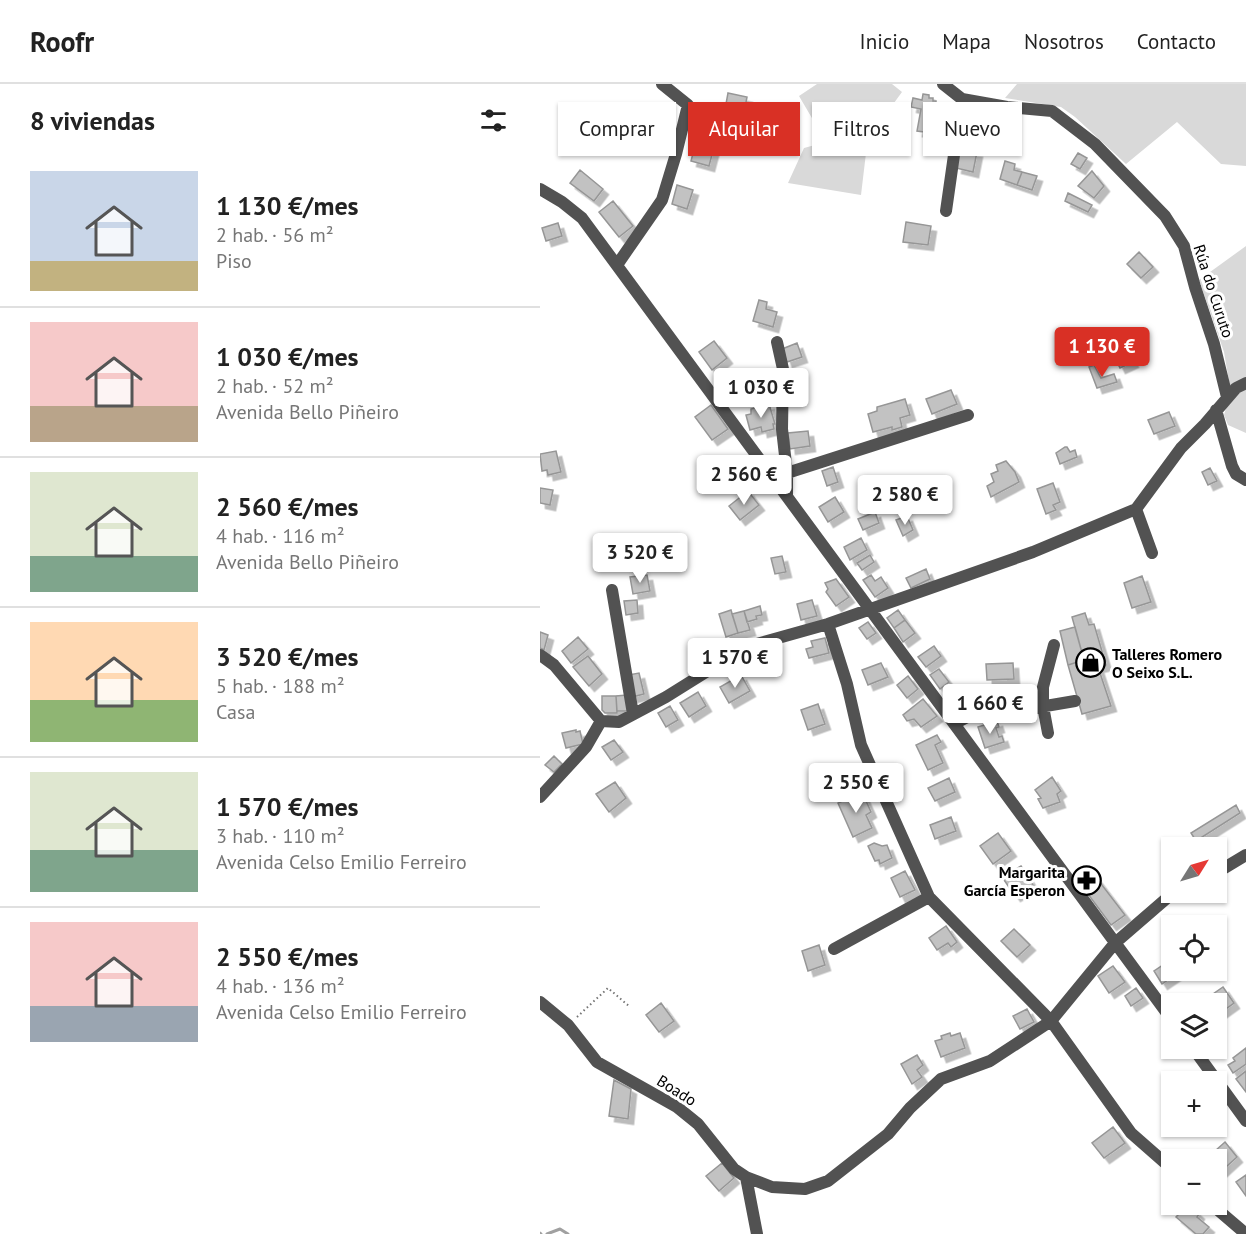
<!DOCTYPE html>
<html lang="es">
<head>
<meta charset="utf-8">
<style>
  body { margin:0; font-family:"PT Sans",sans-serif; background:#f6f6f6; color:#222; height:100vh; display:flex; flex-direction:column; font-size:22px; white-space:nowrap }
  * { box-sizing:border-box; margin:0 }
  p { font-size:20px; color:#767676 }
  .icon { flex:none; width:33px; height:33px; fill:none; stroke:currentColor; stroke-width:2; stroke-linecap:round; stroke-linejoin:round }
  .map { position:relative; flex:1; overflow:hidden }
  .details { display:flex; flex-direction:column; background:#fff; width:540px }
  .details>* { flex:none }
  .top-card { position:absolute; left:18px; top:18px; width:570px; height:54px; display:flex; gap:12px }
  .needle { width:39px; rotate:53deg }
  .controls { position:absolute; left:621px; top:753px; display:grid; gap:12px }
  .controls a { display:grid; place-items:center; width:66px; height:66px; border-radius:0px; background:#fff; box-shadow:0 2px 4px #0004; font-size:30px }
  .price { position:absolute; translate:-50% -51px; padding:0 14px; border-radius:6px; background:#fff; color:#222; font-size:20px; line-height:39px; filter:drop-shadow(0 2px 3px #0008) }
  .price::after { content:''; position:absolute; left:50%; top:36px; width:18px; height:14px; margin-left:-9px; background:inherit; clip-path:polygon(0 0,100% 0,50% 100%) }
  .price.selected { background:#d93025; color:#fff }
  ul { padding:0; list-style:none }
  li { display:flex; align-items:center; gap:18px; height:150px; padding:0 30px }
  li+li { border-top:2px solid #e0e0e0 }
  li span { display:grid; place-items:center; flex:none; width:168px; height:120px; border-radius:0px; color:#555 }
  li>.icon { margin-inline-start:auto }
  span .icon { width:72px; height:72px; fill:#fffc; stroke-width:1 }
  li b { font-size:26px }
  h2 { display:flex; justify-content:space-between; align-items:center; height:72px; padding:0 30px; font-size:26px }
  .tag { padding:0 21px; border-radius:0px; background:#fff; box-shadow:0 2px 4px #0004; font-size:21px; line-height:54px }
  .tag.selected { background:#d93025; color:#fff }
  header { display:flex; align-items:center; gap:36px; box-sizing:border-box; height:84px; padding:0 30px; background:#fff; border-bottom:2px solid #e0e0e0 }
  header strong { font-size:28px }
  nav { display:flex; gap:33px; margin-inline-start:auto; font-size:21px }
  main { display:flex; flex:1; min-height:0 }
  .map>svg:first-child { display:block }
  .green { fill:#d9d9d9 }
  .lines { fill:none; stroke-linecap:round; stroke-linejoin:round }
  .stream { stroke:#a0a0a0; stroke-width:3 }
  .building { fill:#c2c2c2; stroke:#969696; stroke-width:1.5; filter:url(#shadow) }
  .path { stroke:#747474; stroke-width:2; stroke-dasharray:1.5 3; stroke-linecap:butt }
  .minor { stroke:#525252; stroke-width:12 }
  .labels { text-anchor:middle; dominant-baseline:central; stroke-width:6; stroke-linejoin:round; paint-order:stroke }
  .street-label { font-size:16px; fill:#000; stroke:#fff }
  .poi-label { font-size:16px; font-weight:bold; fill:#000; stroke:#fff; text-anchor:start }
</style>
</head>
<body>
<header>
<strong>Roofr</strong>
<nav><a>Inicio</a><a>Mapa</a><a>Nosotros</a><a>Contacto</a></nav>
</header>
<main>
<section class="details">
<h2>8 viviendas<svg class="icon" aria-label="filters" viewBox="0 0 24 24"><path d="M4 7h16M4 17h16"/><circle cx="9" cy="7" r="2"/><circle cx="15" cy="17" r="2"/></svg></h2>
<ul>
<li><span style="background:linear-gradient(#c9d6e8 75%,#c2b280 0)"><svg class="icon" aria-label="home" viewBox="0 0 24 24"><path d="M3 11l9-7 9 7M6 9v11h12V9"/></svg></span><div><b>1 130 €/mes</b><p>2 hab. · 56 m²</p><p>Piso</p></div></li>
<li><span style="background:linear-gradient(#f6c9c9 70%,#b9a48a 0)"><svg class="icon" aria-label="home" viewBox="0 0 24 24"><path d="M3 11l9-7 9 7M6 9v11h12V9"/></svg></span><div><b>1 030 €/mes</b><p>2 hab. · 52 m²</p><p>Avenida Bello Piñeiro</p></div></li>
<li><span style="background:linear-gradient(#dfe7d0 70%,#7fa58c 0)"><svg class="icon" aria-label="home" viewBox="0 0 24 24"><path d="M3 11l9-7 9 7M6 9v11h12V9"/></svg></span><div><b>2 560 €/mes</b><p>4 hab. · 116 m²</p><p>Avenida Bello Piñeiro</p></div></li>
<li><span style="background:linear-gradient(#ffd9b3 65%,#8fb573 0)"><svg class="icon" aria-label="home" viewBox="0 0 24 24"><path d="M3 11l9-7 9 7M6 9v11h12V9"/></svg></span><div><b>3 520 €/mes</b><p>5 hab. · 188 m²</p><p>Casa</p></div></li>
<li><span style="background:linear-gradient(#dfe7d0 65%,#7fa58c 0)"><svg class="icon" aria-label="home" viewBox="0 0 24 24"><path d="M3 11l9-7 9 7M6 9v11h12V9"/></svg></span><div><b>1 570 €/mes</b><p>3 hab. · 110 m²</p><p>Avenida Celso Emilio Ferreiro</p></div></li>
<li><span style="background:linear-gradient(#f6c9c9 70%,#9aa5b1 0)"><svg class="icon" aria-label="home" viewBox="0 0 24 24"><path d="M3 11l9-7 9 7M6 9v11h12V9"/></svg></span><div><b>2 550 €/mes</b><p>4 hab. · 136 m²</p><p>Avenida Celso Emilio Ferreiro</p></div></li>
</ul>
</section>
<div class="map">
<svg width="706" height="1150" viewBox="0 0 706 1150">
  <defs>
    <filter id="shadow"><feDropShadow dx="5.5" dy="5.5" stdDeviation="0" flood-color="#0004"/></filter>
  </defs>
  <rect width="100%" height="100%" fill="#fff"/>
  <!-- green -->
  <path class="green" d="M277 0H352L362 8 332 49 326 69 321 111 248 99 264 64 286 58 259 12Z
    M477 0H706V82L681 80 637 38 586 80 535 33 521 23 465 14Z
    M706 162V295L690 303 684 268 659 196Z
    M706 303V349L688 341 684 331 688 317Z"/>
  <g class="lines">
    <!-- stream -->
    <path class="stream" d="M0 1149 1 1150
      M7 1150 20 1145 28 1150"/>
  </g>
  <!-- building -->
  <path class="building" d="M188 9 207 13 204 29 200 28 199 35 188 33 189 29 179 27 180 19 186 20Z
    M383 10 389 11V14H393V17H396V19L405 21 403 34 396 33 394 45H391V49L377 47 381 25 371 23 373 14 382 16Z
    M99 33 121 40 116 54 94 47Z
    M433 37 459 42 455 63 429 58Z
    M156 58 174 63 169 82 151 77Z
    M420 58 428 60V67L437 68 433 88 416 84Z
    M538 69 547 74 540 85 531 80Z
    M465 77 475 80 474 86 482 88 477 101 460 95Z
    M40 86 63 105 54 117 30 99Z
    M552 87 564 102 554 114 538 102Z
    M482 88 497 92 492 106 477 101Z
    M137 101 153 106 147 125 132 120Z
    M528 109 552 121 548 128 525 117Z
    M73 117 93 142 79 153 59 128Z
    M366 138 391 142 388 161 363 158Z
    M18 139 22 152 6 157 2 144Z
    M599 168 613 183 601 194 587 180Z
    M219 216 227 218 226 225 237 228 233 243 213 237Z
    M174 257 187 274 172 286 159 268Z
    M582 257 593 278 580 284 570 263Z
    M257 259 262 273 247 278 242 265Z
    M554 281 561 294 574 290 577 298 557 304 549 283Z
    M411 306 417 320 392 330 386 315Z
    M365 315 370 331 360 334 362 343 352 346V343L333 348 328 330 337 327V323Z
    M229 320 235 340H233L234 345 222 348 221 343 210 346 206 331 211 330V325Z
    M171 321 188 345 172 356 155 333Z
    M629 328 635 342 614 350 608 336Z
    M268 347 270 362 250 365 248 349Z
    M525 363H527L530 368 535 366 537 373 520 380 516 369Z
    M16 367 21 388 8 391 7 386 2 387 0 370Z
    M466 377 475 388 479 398 451 413 447 402 454 398 451 390 458 387 456 381Z
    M293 383 298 398 287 402 282 387Z
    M670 384 677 397 668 401 662 388Z
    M513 399 520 418 513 421 516 426 506 430 497 405Z
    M0 404 13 406 10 421 0 419Z
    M208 407 219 421 200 436 189 422Z
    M295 413 304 428 288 438 279 423Z
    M335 428 339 439 323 446 318 435Z
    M367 432 373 446 363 452 356 436Z
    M321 454 327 466 310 476 304 463Z
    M330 471 334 478 322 486 317 479Z
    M242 472 246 488 235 490 231 474Z
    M386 485 390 495 371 504 366 494Z
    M107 491 110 507 93 510 90 493Z
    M331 491 335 497 341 493 348 504 335 513 323 496Z
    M602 492 611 518 592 524 584 499Z
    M296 495 309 513 296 522 286 508 288 505 285 499Z
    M97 516 98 529 86 531 84 517Z
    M272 516 277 532 261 536 257 520Z
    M220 522 222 531 216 532 217 535 207 538 204 527Z
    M191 526 198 549 186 553 179 530Z
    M358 526 365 536 354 544 347 534Z
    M204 527 210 546 198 549 192 530Z
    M545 529 549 541 554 540 566 581 558 583 571 622 542 630 528 581 544 576 532 533Z
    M365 536 375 549 363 558 354 544Z
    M328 538 336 549 327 555 319 544Z
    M535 543 544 576 528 581 520 547Z
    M0 548 8 551 4 566 0 564Z
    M38 553 48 565 31 579 22 567Z
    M285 554 289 569 269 574 266 565 273 563 271 557Z
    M394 562 401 572 386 583 378 573Z
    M48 572 62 590 49 602 33 583Z
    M341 579 348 593 328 601 322 586Z
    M473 579 474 595 447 596 446 580Z
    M399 585 409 598 400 605 390 591Z
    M99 589 104 610 92 613 88 591Z
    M201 591 210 607 189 619 180 603Z
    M368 592 378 605 367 614 357 601Z
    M433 604 442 617 424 630 415 617Z
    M158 608 166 622 149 633 140 619Z
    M87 611 90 627H77L76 612Z
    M62 612H76L77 629H65L62 626Z
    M383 615 397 632 381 643 374 635 367 637 363 631Z
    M278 620 285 640 268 646 261 626Z
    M130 622 138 636 126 643 118 629Z
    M457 637 459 643 456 644 459 653 462 652 464 658 445 664 438 643Z
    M36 646V648L40 647 43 660 26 664 22 649Z
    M397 651 401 658 395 661 403 679 388 686 376 661Z
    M74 656 83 668 71 676 62 663Z
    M14 672 22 680 14 688 5 681Z
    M512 693 521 707 517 710 520 718 503 724 498 715 501 714 495 706Z
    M409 694 415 708 395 717 388 704Z
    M75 698 86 714 69 728 56 710Z
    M322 708 331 728 326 731 332 744 313 753 298 719Z
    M696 721 700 729 656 757 651 749Z
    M411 733 416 747 395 755 390 741Z
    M458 749 471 767 453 780 440 762Z
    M334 759 342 762 347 761 352 774 340 780 339 776 335 777 328 762Z
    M481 782 493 801 475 812 462 793Z
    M365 787 375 806 360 813 351 794Z
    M552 788 585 831 571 841 539 798Z
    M406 842 417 858 411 863 408 859 397 866 389 854Z
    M474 845 490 861 477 873 461 857Z
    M279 861 285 881 268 887 262 867Z
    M629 877 632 886H636L638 889 622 900 614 887Z
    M573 882 585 898 569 909 558 892Z
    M683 903 694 919 676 932V920H665L663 917Z
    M596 904 603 914 591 922 585 912Z
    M121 919 134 937 119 948 106 931Z
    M487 925 494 938 480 945 473 932Z
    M410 949 411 952 420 949 425 964 401 973 395 957 402 955 401 952Z
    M706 964V980L693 989 688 981 695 977 693 974Z
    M377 971 383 981 377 986 382 993 372 1000 361 980Z
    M706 987V1008L696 995Z
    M74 996 91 1005 88 1035 69 1032Z
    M573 1043 585 1059 564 1074 552 1059Z
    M685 1058 697 1073 676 1092V1076H661L666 1075Z
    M182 1079 194 1094 179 1107 166 1092Z
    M706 1091V1112L696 1098Z
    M650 1122 659 1130 657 1133 669 1143 663 1150H656L636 1133 645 1124 647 1126Z"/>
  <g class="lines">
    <!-- path -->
    <path class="path" d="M37 933 68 904 90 923"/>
    <!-- minor -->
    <path class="minor" d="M403 0 422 15 467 23 512 27 555 60 625 132 644 162 655 203 674 260 687 313
      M0 105 22 118 42 134 632 936
      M406 127 422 15
      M77 181 122 116 136 70 148 21 122 0
      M237 258 243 285 242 345 247 389
      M676 326 692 382 696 390 706 396
      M247 412V389L428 331
      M596 425 612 469
      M72 506 93 630
      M288 540 307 600 321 661 389 813 511 937 591 1049 632 1085
      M0 571 14 581 61 637 79 638 126 613 206 563 288 540 493 468 596 425 641 364 665 340 696 304 706 299
      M414 640 433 630 488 625 535 617
      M508 649 503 622V603L514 561
      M0 713 46 663 61 637
      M676 789 706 771
      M294 865 389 813
      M0 918 28 941 57 978 137 1023 158 1040 194 1085 206 1093 217 1150
      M653 964 706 1037
      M206 1093 232 1103 265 1105 288 1097 348 1050 370 1024 401 995 450 977 511 937 575 859 634 808
      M671 1120 706 1150"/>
  </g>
  <!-- icons -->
  <defs>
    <symbol id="shop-ring" viewBox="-11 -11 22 22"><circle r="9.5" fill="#fff" stroke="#000" stroke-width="1.5"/><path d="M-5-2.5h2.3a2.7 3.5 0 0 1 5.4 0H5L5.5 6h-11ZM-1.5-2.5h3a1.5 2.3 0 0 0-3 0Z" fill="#000"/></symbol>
    <symbol id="pharmacy-ring" viewBox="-11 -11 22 22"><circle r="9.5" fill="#fff" stroke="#000" stroke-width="1.5"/><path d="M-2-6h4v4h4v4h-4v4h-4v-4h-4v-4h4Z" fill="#000"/></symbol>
  </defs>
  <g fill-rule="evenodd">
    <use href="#shop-ring" x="534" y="562" width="33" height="33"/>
    <use href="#pharmacy-ring" x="530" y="780" width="33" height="33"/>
  </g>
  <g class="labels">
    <!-- street labels -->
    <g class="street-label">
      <text transform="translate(674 207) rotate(72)">Rúa do Curuto</text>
      <text transform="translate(137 1006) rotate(32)">Boado</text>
    </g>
    <!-- poi labels -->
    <g class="poi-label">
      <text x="572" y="570">Talleres Romero<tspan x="572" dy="18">O Seixo S.L.</tspan></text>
      <text x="525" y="788" text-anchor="end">Margarita<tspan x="525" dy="18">García Esperon</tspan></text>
    </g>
  </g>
</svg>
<div class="controls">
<a><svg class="needle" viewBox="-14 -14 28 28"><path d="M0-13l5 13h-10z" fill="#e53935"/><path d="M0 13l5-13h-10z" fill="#767676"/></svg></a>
<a><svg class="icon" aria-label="locate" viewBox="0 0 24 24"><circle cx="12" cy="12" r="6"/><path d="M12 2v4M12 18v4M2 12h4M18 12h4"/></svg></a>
<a><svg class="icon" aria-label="layers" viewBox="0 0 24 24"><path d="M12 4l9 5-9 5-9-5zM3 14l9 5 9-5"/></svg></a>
<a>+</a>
<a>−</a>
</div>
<b class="price selected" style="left:562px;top:294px">1 130 €</b>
<b class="price" style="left:221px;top:335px">1 030 €</b>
<b class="price" style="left:204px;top:422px">2 560 €</b>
<b class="price" style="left:365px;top:442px">2 580 €</b>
<b class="price" style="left:100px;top:500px">3 520 €</b>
<b class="price" style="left:195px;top:605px">1 570 €</b>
<b class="price" style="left:450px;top:651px">1 660 €</b>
<b class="price" style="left:316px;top:730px">2 550 €</b>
<div class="top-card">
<a class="tag">Comprar</a>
<a class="tag selected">Alquilar</a>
<a class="tag">Filtros</a>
<a class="tag">Nuevo</a>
</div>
</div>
</main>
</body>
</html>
